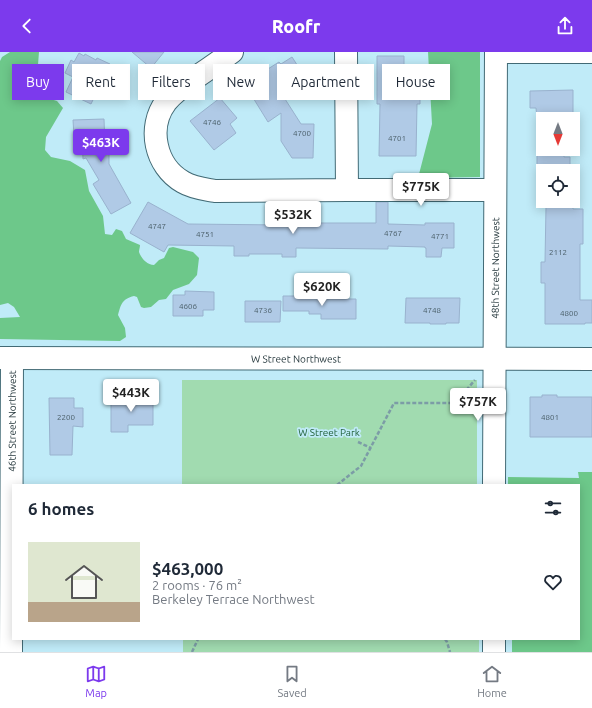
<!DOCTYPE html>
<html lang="en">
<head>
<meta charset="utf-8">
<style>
  body { margin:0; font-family:Ubuntu,sans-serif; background:#f2f2f3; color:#1f2937; height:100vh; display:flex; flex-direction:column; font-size:15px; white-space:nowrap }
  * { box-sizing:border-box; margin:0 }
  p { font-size:13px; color:#747a83 }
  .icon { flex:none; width:22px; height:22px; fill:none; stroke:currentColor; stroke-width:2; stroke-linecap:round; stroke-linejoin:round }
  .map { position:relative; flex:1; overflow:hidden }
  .panel { position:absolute; left:12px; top:432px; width:568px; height:156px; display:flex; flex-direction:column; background:#fff; border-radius:0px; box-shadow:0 2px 10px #0003 }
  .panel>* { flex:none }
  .top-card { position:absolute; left:12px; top:12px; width:568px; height:36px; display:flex; gap:8px }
  .needle { width:26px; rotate:180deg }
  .tools { position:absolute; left:536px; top:60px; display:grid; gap:8px }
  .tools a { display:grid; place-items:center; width:44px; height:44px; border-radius:0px; background:#fff; box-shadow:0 2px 10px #0003; font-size:20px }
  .price { position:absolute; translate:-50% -34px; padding:0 9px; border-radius:4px; background:#fff; color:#222; font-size:13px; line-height:26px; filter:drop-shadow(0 1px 2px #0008) }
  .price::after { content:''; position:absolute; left:50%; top:24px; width:12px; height:9px; margin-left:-6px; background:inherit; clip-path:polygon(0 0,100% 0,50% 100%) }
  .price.current { background:#7c3aed; color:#fff }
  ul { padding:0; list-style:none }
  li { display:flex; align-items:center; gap:12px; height:100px; padding:0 16px }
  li+li { border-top:1px solid #e0e1e3 }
  li span { display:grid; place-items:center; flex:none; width:112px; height:80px; border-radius:0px; color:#555 }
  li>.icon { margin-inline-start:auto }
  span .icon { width:48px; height:48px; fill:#fffc; stroke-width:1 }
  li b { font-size:17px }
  h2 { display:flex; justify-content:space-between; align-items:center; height:48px; padding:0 16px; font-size:17px }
  .chip { padding:0 14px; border-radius:0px; background:#fff; box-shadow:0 2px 10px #0003; font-size:14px; line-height:36px }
  .chip.current { background:#7c3aed; color:#fff }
  header { display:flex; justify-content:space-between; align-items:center; height:52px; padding:0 16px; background:#7c3aed; color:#fff; font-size:18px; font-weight:800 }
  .tab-bar { display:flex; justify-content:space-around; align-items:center; height:56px; border-top:1px solid #e0e1e3; background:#fff; font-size:11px; color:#747a83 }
  .tab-bar a { display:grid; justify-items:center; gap:2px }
  .tab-bar .current { color:#7c3aed }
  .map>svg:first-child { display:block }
  .green { fill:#a1dbb0 }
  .forest { fill:#6dc88a }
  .building { fill:#b0cae6; stroke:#99b2ce }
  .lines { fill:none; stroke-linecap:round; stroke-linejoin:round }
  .minor-casing { stroke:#426a75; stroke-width:24 }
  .path { stroke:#7c9ca6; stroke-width:2.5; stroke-dasharray:4 2; stroke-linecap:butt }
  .minor { stroke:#fff; stroke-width:22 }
  .labels { text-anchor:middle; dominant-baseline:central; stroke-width:3.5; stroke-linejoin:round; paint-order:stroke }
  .number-label { font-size:8px; fill:#485c66 }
  .street-label { font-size:10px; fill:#25373c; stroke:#c0ebf8 }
  .park-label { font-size:10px; fill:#216139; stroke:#c0ebf8 }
</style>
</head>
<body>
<header><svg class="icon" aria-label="back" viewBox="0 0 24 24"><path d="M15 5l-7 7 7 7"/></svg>Roofr<svg class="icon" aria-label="share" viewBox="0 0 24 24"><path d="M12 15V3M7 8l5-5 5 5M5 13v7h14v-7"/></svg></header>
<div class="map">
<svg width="592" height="600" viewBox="0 0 592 600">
  <rect width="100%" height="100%" fill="#c0ebf8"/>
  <!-- green -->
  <path class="green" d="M182 328H477V433H182Z
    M183 587H479V600H183Z"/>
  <!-- forest -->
  <path class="forest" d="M10 0H39L36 38 37 43 57 49 63 56 46 85 45 98 51 105 70 109 85 118 89 139 103 164 105 182 112 183 116 177 122 179 126 187 140 193C140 195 139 198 139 200 141 206 147 213 154 213L159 208 164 206 169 196 173 195 193 200 199 206 197 223 189 232 173 238 166 247 159 248 151 255 144 256 141 255 137 245 134 244C122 247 121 252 118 263L125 276 126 285 120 289 0 287V266L20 265 14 255 8 251 0 253V9L2 5Z
    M428 0H480V125L418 126 432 72Z
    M578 420H592V600H512V587H579V433H508V425L579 426Z"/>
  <!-- building -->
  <path class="building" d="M132 0H164L151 16Z
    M79 1 84 4 85 2 96 8 97 6 110 12 91 52 66 40 73 25 65 21 71 8 74 10Z
    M377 4H404V38H420V52H417L416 104H379L380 52H377Z
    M292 5 301 19 298 21 306 34 285 47 301 72H314L313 106H292L281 89V61L268 70 247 36 255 31 252 27 279 10 281 12Z
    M573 38V66H537L536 56H530V39Z
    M220 46 237 66 230 72 236 81 214 98 190 69Z
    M104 67 105 94H109V112L131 151 111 162 93 132 99 128 86 106 83 107 82 84H74L73 68Z
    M537 97H564V105H570V119H537Z
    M547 149H573V157H583V192H580V248H592V271H585V272H545V231H541V210H545L546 155H547Z
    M148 150 188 172 281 173V171H376V150H388V172L425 173V171H454V196H442L441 205H426V196H425V195L388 194V197L296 196V205H282V202H249V204H234V194L168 193 164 200 130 181Z
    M185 239 214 240V258H203V264H173V243H185Z
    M283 244H319V247H356V267H321V262H309V259H283Z
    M406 246H460L459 271H446V272H430V271H405Z
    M245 249H281L280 270H245Z
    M542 343H557V345H592V385H530V345H542Z
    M49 346H74V356H83V375L73 374 72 403H50Z
    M121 346H145V348H153V373H128V380H111V347H121Z"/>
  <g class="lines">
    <defs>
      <g id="minor">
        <path d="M232 0C220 9 207 18 195 26 184 33 174 40 166 50 147 75 155 114 183 130 193 136 204 137 215 139L347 138 346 0"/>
        <path d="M496 0H592"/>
        <path d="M347 138H495"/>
        <path id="s1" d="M0 306 592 307"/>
        <path id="s2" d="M494 433 496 0"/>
        <path id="s3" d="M11 600 12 306"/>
        <path d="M494 600V587"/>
      </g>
    </defs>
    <!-- minor casing -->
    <use href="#minor" class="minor-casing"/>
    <!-- path -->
    <path class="path" d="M358 390 371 396
      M337 433 361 414 394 351H455L475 328
      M445 587 447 590 450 600
      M192 600 198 587"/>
    <!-- minor -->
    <use href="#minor" class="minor"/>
  </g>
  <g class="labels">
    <!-- number labels -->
    <g class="number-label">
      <text x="212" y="70">4746</text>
      <text x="302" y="81">4700</text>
      <text x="397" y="86">4701</text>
      <text x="157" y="174">4747</text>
      <text x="393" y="181">4767</text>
      <text x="205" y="182">4751</text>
      <text x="440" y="184">4771</text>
      <text x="558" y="200">2112</text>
      <text x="188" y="254">4606</text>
      <text x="263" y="258">4736</text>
      <text x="432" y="258">4748</text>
      <text x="569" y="261">4800</text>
      <text x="66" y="365">2200</text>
      <text x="550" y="365">4801</text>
    </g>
    <!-- street labels -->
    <g class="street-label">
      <text stroke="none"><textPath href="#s2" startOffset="217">48th Street Northwest</textPath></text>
      <text stroke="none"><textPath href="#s1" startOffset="296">W Street Northwest</textPath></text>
      <text stroke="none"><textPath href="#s3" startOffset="231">46th Street Northwest</textPath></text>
    </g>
    <!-- park labels -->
    <g class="park-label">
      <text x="329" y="380">W Street Park</text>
    </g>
  </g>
</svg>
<div class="tools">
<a><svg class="needle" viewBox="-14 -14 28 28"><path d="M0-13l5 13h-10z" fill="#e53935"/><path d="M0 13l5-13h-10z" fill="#747a83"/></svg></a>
<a><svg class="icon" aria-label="locate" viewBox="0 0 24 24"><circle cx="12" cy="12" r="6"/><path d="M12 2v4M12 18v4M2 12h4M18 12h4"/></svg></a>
</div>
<b class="price current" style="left:101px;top:111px">$463K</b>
<b class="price" style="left:421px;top:155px">$775K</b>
<b class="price" style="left:293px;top:183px">$532K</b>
<b class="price" style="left:322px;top:255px">$620K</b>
<b class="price" style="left:131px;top:361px">$443K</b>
<b class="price" style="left:478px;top:370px">$757K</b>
<div class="top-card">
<a class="chip current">Buy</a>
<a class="chip">Rent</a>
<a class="chip">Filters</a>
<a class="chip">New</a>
<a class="chip">Apartment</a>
<a class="chip">House</a>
</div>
<section class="panel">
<h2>6 homes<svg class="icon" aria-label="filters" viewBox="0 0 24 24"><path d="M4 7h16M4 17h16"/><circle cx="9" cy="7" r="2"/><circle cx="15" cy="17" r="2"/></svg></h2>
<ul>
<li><span style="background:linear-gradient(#dfe7d0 75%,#b9a48a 0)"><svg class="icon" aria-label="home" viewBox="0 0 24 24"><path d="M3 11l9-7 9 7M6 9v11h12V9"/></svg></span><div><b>$463,000</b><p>2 rooms · 76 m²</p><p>Berkeley Terrace Northwest</p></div><svg class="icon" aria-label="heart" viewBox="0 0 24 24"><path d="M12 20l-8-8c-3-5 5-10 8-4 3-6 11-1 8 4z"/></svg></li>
</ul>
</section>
</div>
<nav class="tab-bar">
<a class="current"><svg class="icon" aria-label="map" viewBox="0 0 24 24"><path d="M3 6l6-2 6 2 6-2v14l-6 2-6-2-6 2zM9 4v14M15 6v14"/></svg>Map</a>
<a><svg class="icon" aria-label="saved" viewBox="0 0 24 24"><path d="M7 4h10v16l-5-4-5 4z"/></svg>Saved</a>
<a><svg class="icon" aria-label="home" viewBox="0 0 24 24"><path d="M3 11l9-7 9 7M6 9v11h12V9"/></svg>Home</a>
</nav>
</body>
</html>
